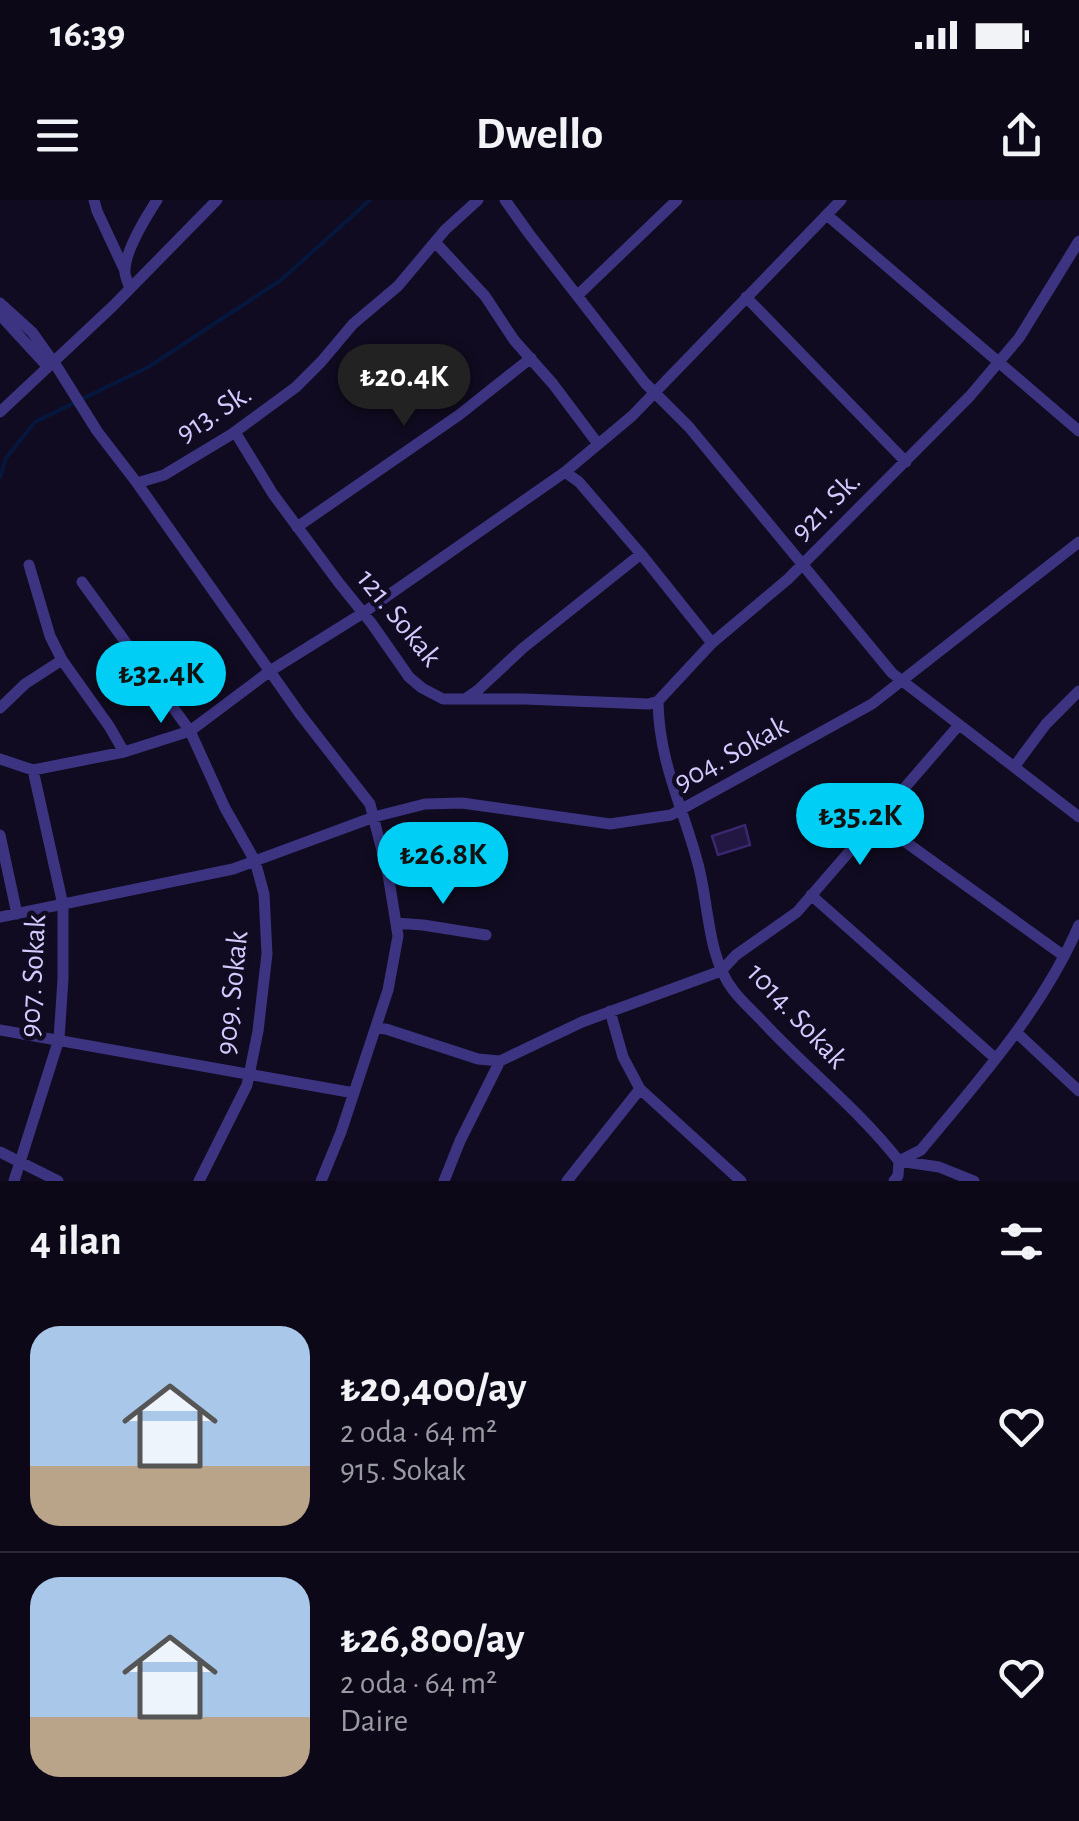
<!DOCTYPE html>
<html lang="tr">
<head>
<meta charset="utf-8">
<style>
  body { margin:0; font-family:"Alegreya Sans",sans-serif; background:#151121; color:#f1f3f6; height:100vh; display:flex; flex-direction:column; font-size:38px; white-space:nowrap }
  * { box-sizing:border-box; margin:0 }
  p { font-size:32px; color:#9a9aa2 }
  .icon { flex:none; width:55px; height:55px; fill:none; stroke:currentColor; stroke-width:2; stroke-linecap:round; stroke-linejoin:round }
  .map { position:relative; height:981px; overflow:hidden }
  .panel { display:flex; flex-direction:column; background:#0c0818; flex:1 }
  .panel>* { flex:none }
  .price { position:absolute; translate:-50% -85px; padding:0 22px; border-radius:35px; background:#00cef5; color:#111; font-size:32px; line-height:65px; filter:drop-shadow(0 2px 5px #0008) }
  .price::after { content:''; position:absolute; left:50%; top:60px; width:30px; height:22px; margin-left:-15px; background:inherit; clip-path:polygon(0 0,100% 0,50% 100%) }
  .price.selected { background:#222; color:#fff }
  ul { padding:0; list-style:none }
  li { display:flex; align-items:center; gap:30px; height:250px; padding:0 30px }
  li+li { border-top:2px solid #2c2937 }
  li span { display:grid; place-items:center; flex:none; width:280px; height:200px; border-radius:30px; color:#555 }
  li>.icon { margin-inline-start:auto }
  span .icon { width:120px; height:120px; fill:#fffc; stroke-width:1 }
  li b { font-size:42px }
  h2 { display:flex; justify-content:space-between; align-items:center; height:120px; padding:0 30px; font-size:42px }
  .status { display:flex; justify-content:space-between; align-items:center; height:70px; padding:0 50px; background:#0c0818; direction:ltr }
  .status svg { height:28px; fill:currentColor }
  header { display:flex; justify-content:space-between; align-items:center; height:130px; padding:0 30px; background:#0c0818; font-size:45px; font-weight:700 }
  .map>svg:first-child { display:block }
  .lines { fill:none; stroke-linecap:round; stroke-linejoin:round }
  .stream { stroke:#06173e; stroke-width:4 }
  .building { fill:#221742; stroke:#3a276f; stroke-width:2.5 }
  .minor { stroke:#3c3481; stroke-width:11 }
  .labels { text-anchor:middle; dominant-baseline:central; stroke-width:9; stroke-linejoin:round; paint-order:stroke }
  .street-label { font-size:30px; fill:#d4caff; stroke:#100b20 }
</style>
</head>
<body>
<div class="status"><b>16:39</b><svg viewBox="0 0 49 12"><path d="M0 12V9h3v3zM5 12V6h3v6zM10 12V3h3v9zM15 12V0h3v12zM26 1h20v11H26zM47 4h2v5h-2z"/></svg></div>
<header><svg class="icon" aria-label="menu" viewBox="0 0 24 24"><path d="M4 6h16M4 12h16M4 18h16"/></svg>Dwello<svg class="icon" aria-label="share" viewBox="0 0 24 24"><path d="M12 15V3M7 8l5-5 5 5M5 13v7h14v-7"/></svg></header>
<div class="map">
<svg width="1079" height="981" viewBox="0 0 1079 981">
  <rect width="100%" height="100%" fill="#100b20"/>
  <g class="lines">
    <!-- stream -->
    <path class="stream" d="M0 277 6 258 35 222 150 166 281 80 370 0"/>
  </g>
  <!-- building -->
  <path class="building" d="M745 625 750 645 718 655 712 636Z"/>
  <g class="lines">
    <!-- minor -->
    <path class="minor" d="M94 0 97 11 125 71
      M505 0 530 35 645 183 689 227 892 473 1079 617
      M827 15 1079 231
      M435 42 485 96 514 140 553 184 598 244
      M130 88C128 83 125 77 125 72 124 52 146 17 157 0
      M578 95 677 0
      M746 97 906 262
      M0 103 32 132 57 167 97 231 137 283 300 514 370 604 388 674 398 736 388 790 341 932 321 981
      M0 115 47 166
      M0 212 113 106 217 0
      M235 232 273 294 339 383 372 424 409 477 422 488 443 499H524L649 504 658 501
      M565 272 579 282 641 354 712 443
      M137 283 164 275 232 234 296 187 321 162 353 124 398 86 445 30 478 0
      M297 327 459 215 531 158
      M29 365 50 436 62 460 109 526 124 552
      M82 382 190 531 225 608 255 661 264 694 267 754 258 831 247 885 199 981
      M465 499 478 490 523 448 641 354
      M0 508 25 484 62 460
      M0 559 33 570 124 552 190 531 270 471 363 413 565 272 632 216 841 0
      M1014 567 1046 524 1079 491
      M875 620 1064 756
      M0 635 17 714
      M811 695 995 858
      M0 717 233 669 374 617 425 604 462 603 610 624 671 615 872 504 1079 342
      M396 723 423 725 486 735
      M610 811 623 857 640 889 741 981
      M376 828 386 829 478 859 500 861 582 822 721 771 736 755 797 712 959 525
      M0 830 354 893
      M1016 832 1079 891
      M0 952 58 981
      M899 961 921 950C979 880 1043 809 1079 725
      M899 961 939 967 974 981
      M14 981 59 839 63 779V705L33 570
      M444 981 460 941 500 861
      M567 981 640 889
      M894 981 898 976 899 961C859 910 808 870 764 823 754 812 742 802 733 790 707 756 709 704 698 664 683 607 659 563 658 501L712 443 788 379 970 196 1019 138 1079 41"/>
  </g>
  <g class="labels">
    <!-- street labels -->
    <g class="street-label">
      <text transform="translate(214 213) rotate(-33)">913. Sk.</text>
      <text transform="translate(826 306) rotate(-45)">921. Sk.</text>
      <text transform="translate(399 418) rotate(51)">121. Sokak</text>
      <text transform="translate(731 554) rotate(-29)">904. Sokak</text>
      <text transform="translate(33 776) rotate(-87)">907. Sokak</text>
      <text transform="translate(232 793) rotate(-84)">909. Sokak</text>
      <text transform="translate(797 816) rotate(47)">1014. Sokak</text>
    </g>
  </g>
</svg>
<b class="price selected" style="left:404px;top:229px">₺20.4K</b>
<b class="price" style="left:161px;top:526px">₺32.4K</b>
<b class="price" style="left:860px;top:668px">₺35.2K</b>
<b class="price" style="left:443px;top:707px">₺26.8K</b>
</div>
<section class="panel">
<h2>4 ilan<svg class="icon" aria-label="filters" viewBox="0 0 24 24"><path d="M4 7h16M4 17h16"/><circle cx="9" cy="7" r="2"/><circle cx="15" cy="17" r="2"/></svg></h2>
<ul>
<li><span style="background:linear-gradient(#a9c7e8 70%,#b9a48a 0)"><svg class="icon" aria-label="home" viewBox="0 0 24 24"><path d="M3 11l9-7 9 7M6 9v11h12V9"/></svg></span><div><b>₺20,400/ay</b><p>2 oda · 64 m²</p><p>915. Sokak</p></div><svg class="icon" aria-label="heart" viewBox="0 0 24 24"><path d="M12 20l-8-8c-3-5 5-10 8-4 3-6 11-1 8 4z"/></svg></li>
<li><span style="background:linear-gradient(#a9c7e8 70%,#b9a48a 0)"><svg class="icon" aria-label="home" viewBox="0 0 24 24"><path d="M3 11l9-7 9 7M6 9v11h12V9"/></svg></span><div><b>₺26,800/ay</b><p>2 oda · 64 m²</p><p>Daire</p></div><svg class="icon" aria-label="heart" viewBox="0 0 24 24"><path d="M12 20l-8-8c-3-5 5-10 8-4 3-6 11-1 8 4z"/></svg></li>
</ul>
</section>
</body>
</html>
